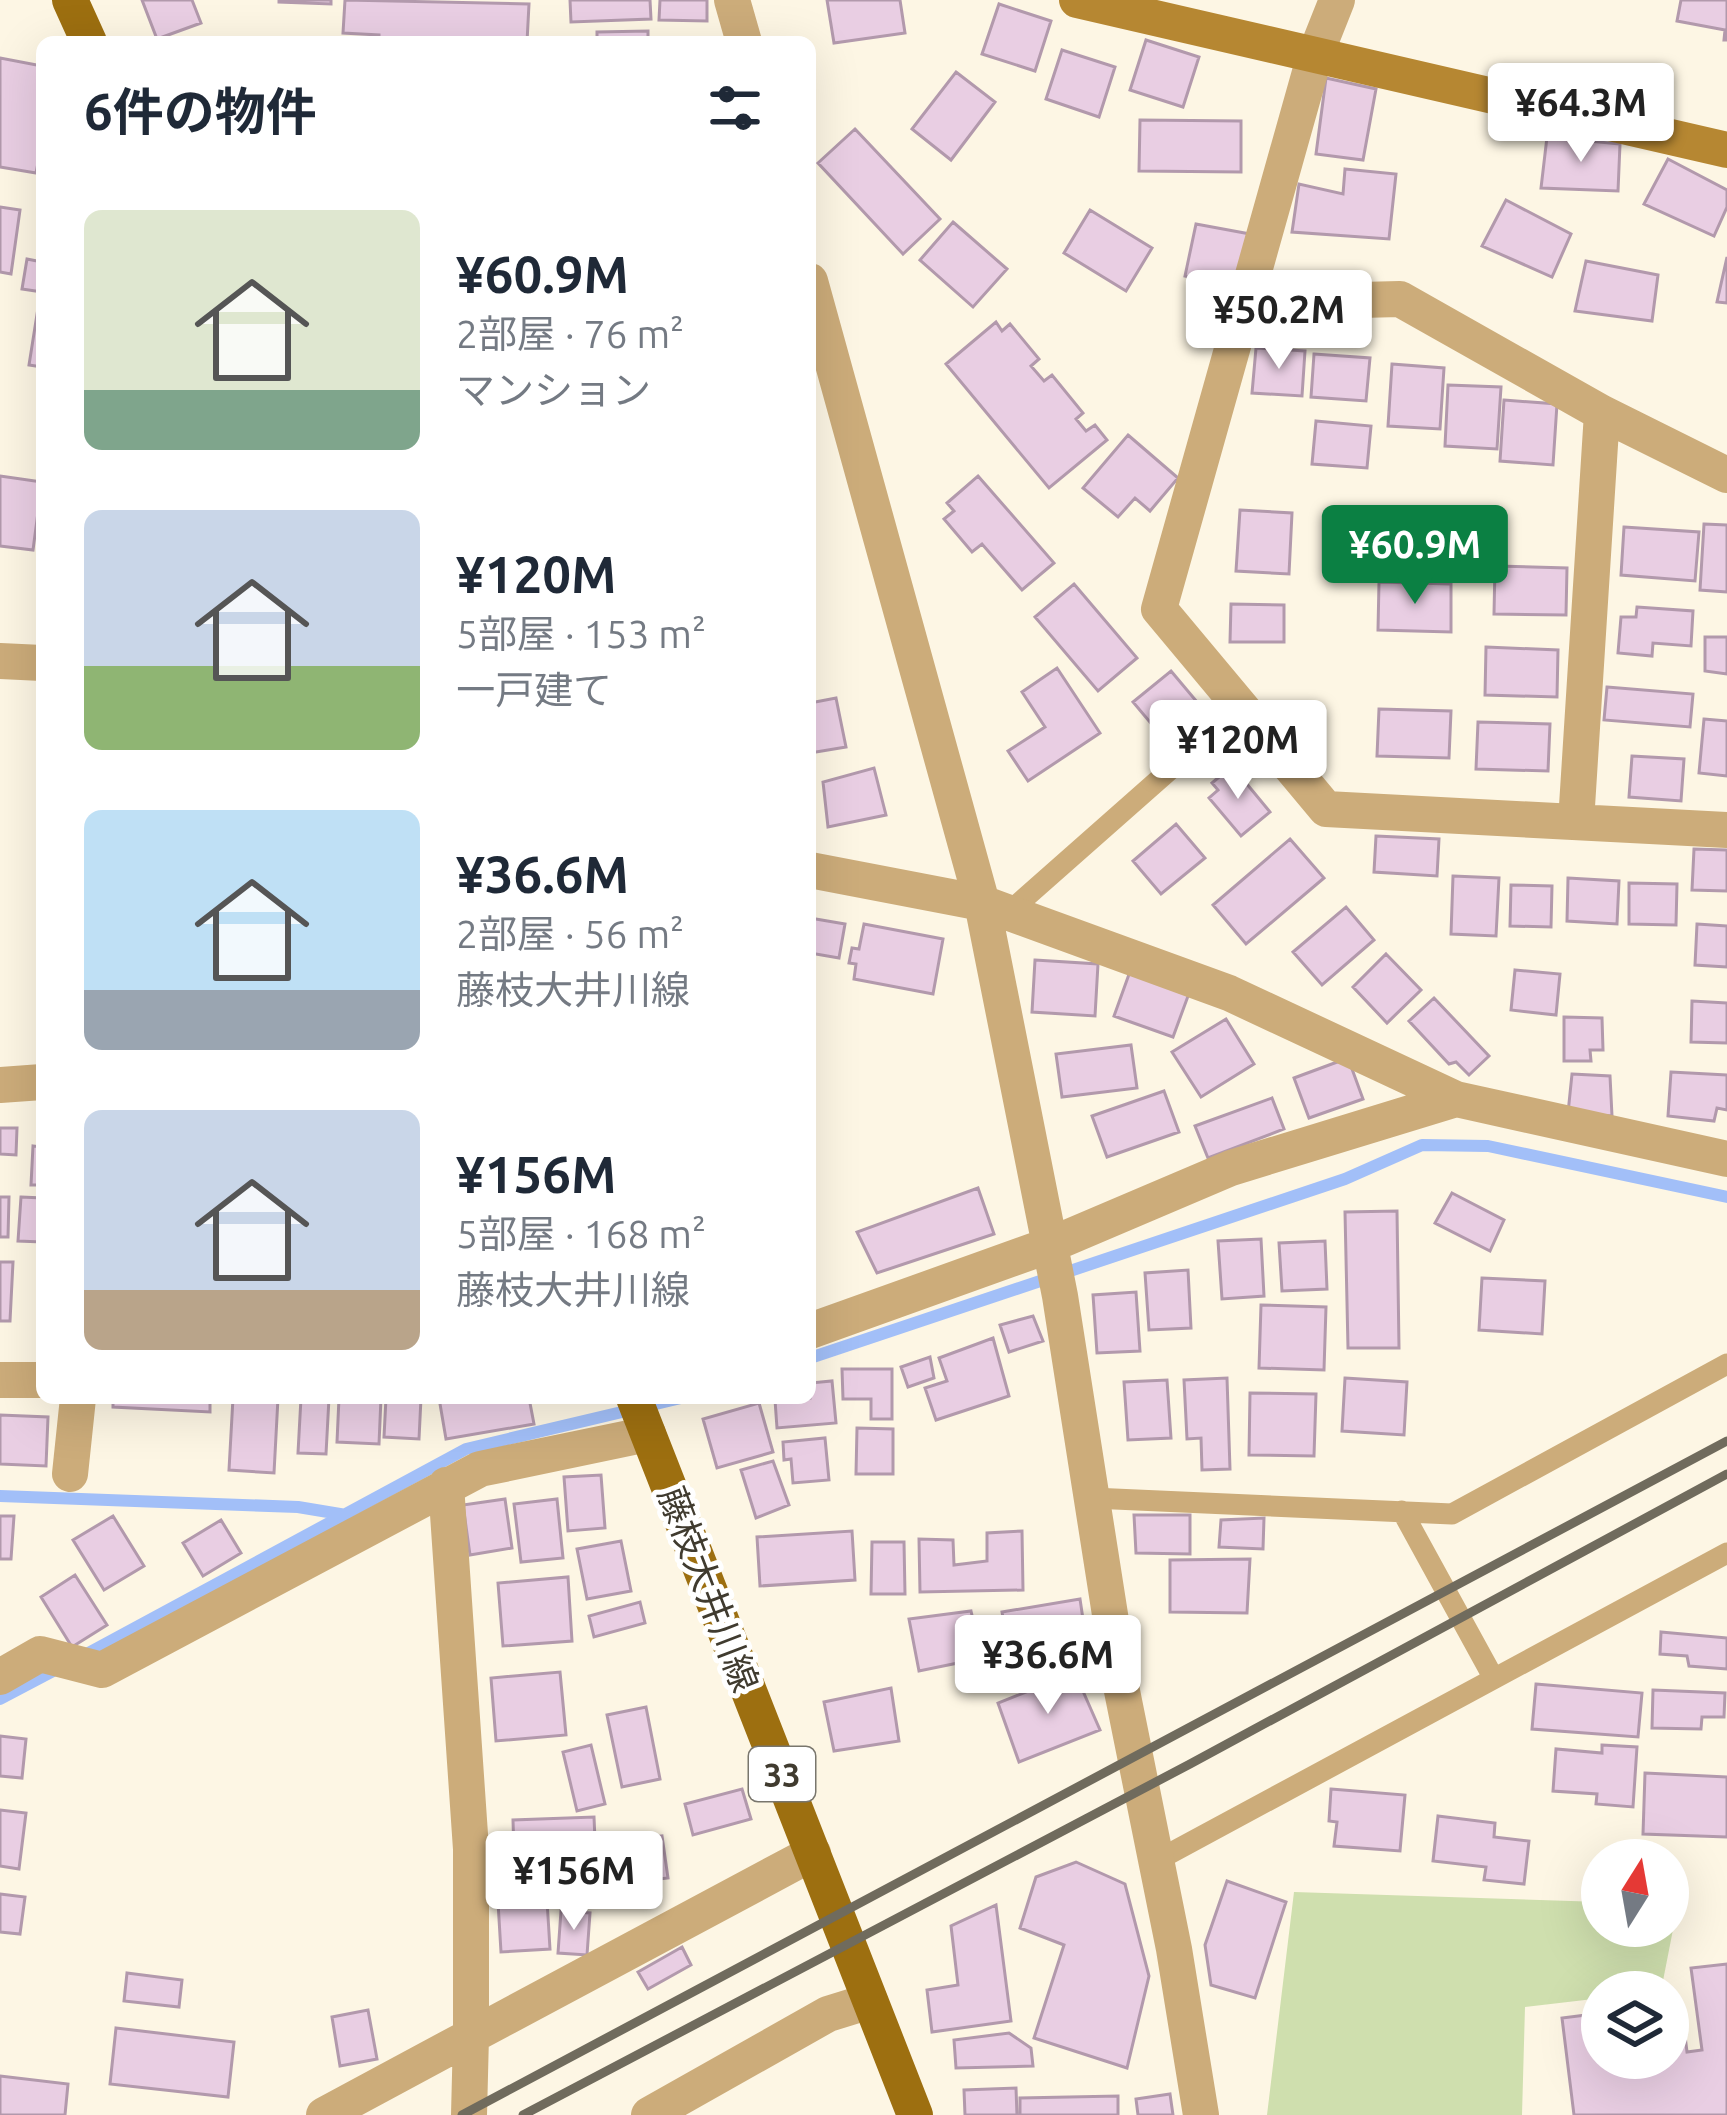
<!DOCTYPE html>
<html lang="ja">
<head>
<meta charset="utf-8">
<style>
  body { margin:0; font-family:Ubuntu,"Noto Sans JP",sans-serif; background:#f6f6f7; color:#1f2937; height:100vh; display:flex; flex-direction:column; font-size:45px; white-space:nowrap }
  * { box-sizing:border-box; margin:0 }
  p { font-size:39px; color:#747a83 }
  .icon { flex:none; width:66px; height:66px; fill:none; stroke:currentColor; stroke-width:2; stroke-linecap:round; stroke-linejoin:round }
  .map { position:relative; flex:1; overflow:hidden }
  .sheet { position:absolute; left:36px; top:36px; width:780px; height:1368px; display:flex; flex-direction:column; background:#fff; border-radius:18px; box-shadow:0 12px 48px #0002 }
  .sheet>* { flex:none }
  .needle { width:78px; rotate:11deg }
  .controls { position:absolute; left:1581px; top:1839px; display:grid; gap:24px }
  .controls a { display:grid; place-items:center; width:108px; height:108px; border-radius:50%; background:#fff; box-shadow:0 12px 48px #0002; font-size:60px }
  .price { position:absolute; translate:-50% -102px; padding:0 27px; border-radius:12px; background:#fff; color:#222; font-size:39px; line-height:78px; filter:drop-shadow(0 3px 6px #0008) }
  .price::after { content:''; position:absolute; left:50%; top:72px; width:36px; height:27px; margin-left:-18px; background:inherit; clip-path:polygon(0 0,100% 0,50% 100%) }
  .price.current { background:#0b8043; color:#fff }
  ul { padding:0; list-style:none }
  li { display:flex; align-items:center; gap:36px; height:300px; padding:0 48px }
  li span { display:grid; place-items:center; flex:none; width:336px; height:240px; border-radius:18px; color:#555 }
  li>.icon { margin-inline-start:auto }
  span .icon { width:144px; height:144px; fill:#fffc; stroke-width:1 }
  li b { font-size:51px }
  h2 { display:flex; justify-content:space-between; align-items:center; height:144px; padding:0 48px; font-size:51px }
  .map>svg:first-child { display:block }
  .green { fill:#cfdfae }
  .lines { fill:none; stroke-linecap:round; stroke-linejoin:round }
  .stream { stroke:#a2bff8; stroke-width:12 }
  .building { fill:#e9cee3; stroke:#b299ac; stroke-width:3 }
  .lane { stroke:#ccac7a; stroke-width:21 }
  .street { stroke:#ccac7a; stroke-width:36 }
  .secondary { stroke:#b68732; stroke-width:36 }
  .primary { stroke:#9d6f10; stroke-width:36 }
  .rail { stroke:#706b5d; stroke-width:9 }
  .labels { text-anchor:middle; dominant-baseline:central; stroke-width:10; stroke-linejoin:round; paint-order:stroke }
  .shield { fill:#fff; stroke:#79766d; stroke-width:3 }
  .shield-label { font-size:33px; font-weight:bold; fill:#403b2f }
  .street-label { font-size:36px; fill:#403b2f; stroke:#fff }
</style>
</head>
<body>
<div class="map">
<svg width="1727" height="2115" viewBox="0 0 1727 2115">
  <rect width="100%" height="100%" fill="#fdf6e4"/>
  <!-- green -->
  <path class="green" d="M1294 1892 1602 1902V1926H1668V1904H1678L1661 1991 1602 1992V1998L1525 2007 1522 2115H1267Z"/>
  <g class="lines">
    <!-- stream -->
    <path class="stream" d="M810 1358 1345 1179 1422 1145 1488 1146 1727 1197
      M0 1496 298 1507 346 1515
      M81 1657 466 1449 681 1398
      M0 1699 57 1669"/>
  </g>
  <!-- building -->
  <path class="building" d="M142 0H192L201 23 157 39Z
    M279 0H331V4L279 2Z
    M345 0 529 4 527 42H379V35L343 33Z
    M570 0H650L651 19 571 22Z
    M660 0H707V21L659 20Z
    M827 0H900L905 33 834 43Z
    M1681 0H1727V40H1724L1725 30 1677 21Z
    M999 4 1051 21 1035 71 982 54Z
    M648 31V42H597V32Z
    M1146 40 1199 57 1183 107 1130 90Z
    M1062 50 1115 67 1099 117 1046 99Z
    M0 58 42 66V142L36 173 0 167Z
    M956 72 995 102 951 160 912 129Z
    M1326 78 1376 89 1363 160 1316 154Z
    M1140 120 1241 121V172L1139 171Z
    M855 129 940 219 903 254 818 163Z
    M1547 137 1620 144 1618 191 1541 188Z
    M1668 159 1727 190V207L1714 236 1644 204Z
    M1345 169 1396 174 1389 239 1292 232 1299 184 1343 194Z
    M1506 200 1571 234 1552 277 1482 246Z
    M0 207 20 210 11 274 0 272Z
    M1090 210 1152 248 1126 291 1064 253Z
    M953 222 1007 269 973 307 920 260Z
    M1196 224 1250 234 1240 287 1185 276Z
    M1727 257V303L1717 302Z
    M27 259 42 262V292L22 289Z
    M1586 261 1658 275 1652 321 1575 311Z
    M38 308 42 309V367L29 365Z
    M996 322 1002 331 1010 324 1039 359 1031 366 1044 381 1052 375 1083 413 1076 419 1086 431 1095 425 1107 440 1049 488 946 364Z
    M1256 348 1305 351 1302 396 1252 393Z
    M1314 354 1370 358 1366 401 1311 397Z
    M1392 364 1444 368 1440 429 1388 426Z
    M1448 385 1501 387 1497 449 1445 446Z
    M1504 400 1557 404 1553 465 1500 461Z
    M1316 421 1371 426 1367 468 1312 464Z
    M1128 435 1178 478 1150 511 1135 498 1118 517 1083 488Z
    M0 476 42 482 33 550 0 546Z
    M978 476 1054 563 1022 590 982 544 972 552 944 519 954 511 947 503Z
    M1240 510 1292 513 1289 574 1236 571Z
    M1704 524 1727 525V592L1700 590Z
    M1624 527 1699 532 1695 581 1621 575Z
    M1495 566 1567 568 1566 615 1494 614Z
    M1379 582 1451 584V632L1378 630Z
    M1074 584 1137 658 1098 691 1035 617Z
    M1231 604 1284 605V642H1230Z
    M1637 607 1693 611 1691 646 1653 643 1652 656 1618 653 1621 617H1636Z
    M1705 637H1727V674L1705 671Z
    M1486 647 1558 650 1557 697 1485 695Z
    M1057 668 1100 733 1028 781 1008 751 1045 727 1022 692Z
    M1171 671 1208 715 1170 746 1133 702Z
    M1607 687 1693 694 1690 727 1604 720Z
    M836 698 846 747 810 753V703Z
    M1379 709 1451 711 1449 758 1377 756Z
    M1704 719 1727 721V776L1699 773Z
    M1478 722 1550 724 1548 771 1476 769Z
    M1632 756 1684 759 1681 801 1629 797Z
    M1232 766 1270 812 1241 836 1209 798 1218 790 1212 783Z
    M874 768 886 815 828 827 823 782Z
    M1176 824 1205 858 1161 894 1133 861Z
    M1376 836 1439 839 1437 876 1374 872Z
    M1290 839 1324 878 1246 944 1213 905Z
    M1694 849 1727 850V891L1692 890Z
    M1453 876 1499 878 1496 936 1451 934Z
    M1568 878 1619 881 1617 924 1567 921Z
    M1629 883 1677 884 1676 925 1629 924Z
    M1511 885 1552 886 1551 927 1510 926Z
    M1346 907 1374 940 1322 985 1293 952Z
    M810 918 845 924 839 958 810 953Z
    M864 924 943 939 933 994 854 979 856 964 849 963 852 948 859 949Z
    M1697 924 1727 926V967L1695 965Z
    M1386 954 1421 990 1387 1023 1353 987Z
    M1035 960 1098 964 1095 1016 1032 1012Z
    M1132 966 1191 988 1173 1037 1114 1016Z
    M1515 970 1560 974 1556 1015 1511 1010Z
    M1434 998 1489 1056 1469 1075 1456 1062 1449 1064 1409 1021Z
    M1692 1001 1727 1003V1043L1691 1042Z
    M1564 1017 1602 1018 1603 1050H1590L1591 1061H1564Z
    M1226 1019 1254 1064 1201 1097 1172 1052Z
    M1131 1045 1137 1088 1062 1097 1056 1054Z
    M1348 1058 1363 1099 1309 1118 1294 1078Z
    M1671 1072 1727 1075V1110L1717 1108 1714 1121 1668 1116Z
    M1572 1074 1610 1076 1612 1116 1568 1113Z
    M1164 1091 1179 1132 1107 1157 1092 1116Z
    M1272 1098 1284 1129 1208 1158 1195 1126Z
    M0 1128H17L16 1155 0 1154Z
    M33 1146 42 1147V1185H31Z
    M978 1188 994 1234 877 1273 857 1232Z
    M1452 1193 1504 1220 1490 1251 1435 1223Z
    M0 1197H9L8 1237H0Z
    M21 1197 42 1198V1242L18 1241Z
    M1397 1211 1399 1348H1348L1345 1212Z
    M1261 1239 1264 1296 1222 1299 1218 1241Z
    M1325 1241 1327 1289 1282 1291 1279 1243Z
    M0 1262H13L10 1321H0Z
    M1188 1270 1191 1328 1149 1330 1145 1273Z
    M1482 1278 1545 1281 1542 1334 1479 1330Z
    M1136 1292 1140 1351 1097 1353 1093 1295Z
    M1261 1305 1326 1307 1324 1370 1259 1368Z
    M1033 1316 1043 1341 1009 1352 1000 1325Z
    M993 1338 1009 1396 936 1420 925 1388 947 1381 939 1358Z
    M930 1357 934 1378 908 1387 901 1367Z
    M842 1369H892V1419H871V1399H843Z
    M1227 1378 1230 1469 1202 1470 1201 1438 1187 1439 1184 1380Z
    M1345 1378 1407 1382 1404 1435 1342 1431Z
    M1167 1380 1171 1438 1128 1440 1124 1382Z
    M832 1381 836 1423 777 1428 775 1400 810 1398V1383Z
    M1250 1393 1316 1394 1314 1456 1249 1455Z
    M113 1398H210V1412L113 1407Z
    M233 1398H278L274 1473 229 1470Z
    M301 1398H329L326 1454 298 1453Z
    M339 1398H381L379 1444 337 1442Z
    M386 1398H421L419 1439 384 1437Z
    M439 1398H529L534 1424 446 1439Z
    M759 1403 773 1452 717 1468 703 1419Z
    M0 1415 48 1417 46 1466 0 1464Z
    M857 1428 893 1429V1474H856Z
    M825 1438 829 1480 793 1483 791 1459 784 1460 783 1442Z
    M773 1461 789 1505 756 1518 741 1470Z
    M601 1475 605 1528 568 1531 564 1477Z
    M505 1499 512 1548 470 1555 463 1505Z
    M557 1499 563 1558 521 1562 514 1504Z
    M1134 1515H1190V1554L1136 1553Z
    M0 1516H14L11 1559H0Z
    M113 1516 144 1566 104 1590 73 1540Z
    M1264 1518 1263 1549 1219 1547 1221 1520Z
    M221 1520 241 1553 203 1576 183 1543Z
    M852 1531 855 1580 760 1586 757 1537Z
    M1022 1531 1023 1590 920 1592 919 1539 953 1540 954 1565 987 1561V1533Z
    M621 1541 631 1591 587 1599 577 1549Z
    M872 1542H904L905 1594H871Z
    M1250 1559 1247 1613 1170 1612V1560Z
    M75 1575 107 1625 72 1647 41 1597Z
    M568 1577 572 1641 503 1646 498 1583Z
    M1080 1599 1087 1646 1011 1662 1002 1612Z
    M640 1602 645 1623 594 1637 589 1616Z
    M971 1611 982 1658 919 1671 909 1619Z
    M1661 1632 1727 1638V1669L1689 1666 1687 1656 1660 1654Z
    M560 1672 566 1735 496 1741 491 1678Z
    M1075 1673 1100 1730 1019 1762 998 1703Z
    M1536 1684 1642 1693 1638 1737 1532 1729Z
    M891 1688 899 1741 834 1751 824 1702Z
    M1653 1690 1725 1693 1724 1717H1702L1701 1729 1652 1728Z
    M646 1707 660 1779 622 1787 607 1715Z
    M0 1736 26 1739 22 1778 0 1776Z
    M591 1745 605 1804 577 1811 563 1752Z
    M1602 1745 1637 1747 1633 1807 1596 1804 1597 1794 1553 1791 1556 1749 1602 1753Z
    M1645 1773 1727 1777V1837L1643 1834Z
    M742 1789 751 1819 693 1835 685 1804Z
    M1331 1789 1405 1795 1400 1851 1334 1846 1337 1822 1329 1821Z
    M0 1810 26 1813 19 1869 0 1866Z
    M1438 1816 1495 1823 1494 1837 1529 1841 1524 1884 1484 1880 1486 1867 1433 1861Z
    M594 1817 597 1886 515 1889 513 1820Z
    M662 1836 668 1878 616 1884 611 1842Z
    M1076 1862 1125 1884 1149 1976 1127 2068 1034 2038 1064 1945 1020 1928 1036 1877Z
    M1227 1881 1286 1902 1255 1998 1211 1985 1205 1945Z
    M0 1894 25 1897 20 1934 0 1932Z
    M547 1900 550 1949 501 1952 498 1902Z
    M996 1905 1011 2021 932 2032 927 1990 958 1985 951 1926Z
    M561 1911 590 1913 587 1955 558 1953Z
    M682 1947 691 1965 648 1989 638 1972Z
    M1727 1964V2115H1574L1562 2018 1602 2013V2058H1668V2005L1681 2003 1687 2052 1702 2050 1691 1968Z
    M127 1973 182 1980 179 2007 124 2001Z
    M368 2010 377 2059 340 2066 332 2017Z
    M116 2028 234 2042 228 2097 110 2084Z
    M1009 2033 1031 2048 1033 2066 956 2068 954 2040Z
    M0 2076 68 2084 65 2115H0Z
    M1016 2088 1017 2115H965L964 2090Z
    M1170 2094 1173 2115H1138L1136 2099Z
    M1118 2096V2115H1020V2098Z"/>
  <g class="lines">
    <!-- lane -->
    <path class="lane" d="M1009 912 1241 707
      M1092 1498 1452 1514 1727 1364
      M1402 1511 1493 1677
      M1156 1861 1727 1553"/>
    <!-- street -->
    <path class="street" d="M732 0 744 42
      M1337 0 1314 58 1159 609 1326 809 1727 830
      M810 281 982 903 1060 1296 1122 1691 1174 1949 1201 2115
      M1245 303 1400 299 1602 413 1727 475
      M0 661 42 663
      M1576 822 1602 413
      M810 870 982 903 1229 993 1456 1099 1727 1159
      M0 1085 42 1082
      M810 1331 1050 1245 1231 1168 1456 1099
      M0 1380H42
      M70 1474 78 1398
      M0 1677 40 1654 102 1670 480 1469 648 1434
      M324 2115 471 2036V1849L446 1485
      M469 2115 471 2036 813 1853
      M649 2115 828 2014 870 2001"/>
    <!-- secondary -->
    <path class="secondary" d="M1077 0 1727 150"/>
    <!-- primary -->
    <path class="primary" d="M70 0 89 42
      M634 1398 915 2115"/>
    <!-- rail -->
    <path class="rail" d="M462 2115 1727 1441
      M523 2115 1190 1764 1727 1474"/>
  </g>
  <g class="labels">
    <!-- shield labels -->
    <rect class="shield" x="749" y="1747" width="66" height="54" rx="9"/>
    <g class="shield-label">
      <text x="782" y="1774">33</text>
    </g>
    <!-- street labels -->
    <g class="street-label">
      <text transform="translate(709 1589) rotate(69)">藤枝大井川線</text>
    </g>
  </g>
</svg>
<div class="controls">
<a><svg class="needle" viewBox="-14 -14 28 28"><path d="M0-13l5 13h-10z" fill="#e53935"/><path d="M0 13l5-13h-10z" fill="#747a83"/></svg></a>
<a><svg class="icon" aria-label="layers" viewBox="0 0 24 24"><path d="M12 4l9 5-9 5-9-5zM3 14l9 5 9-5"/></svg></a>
</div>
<b class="price" style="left:1581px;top:165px">¥64.3M</b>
<b class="price" style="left:1279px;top:372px">¥50.2M</b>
<b class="price current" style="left:1415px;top:607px">¥60.9M</b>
<b class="price" style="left:1238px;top:802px">¥120M</b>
<b class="price" style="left:1048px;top:1717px">¥36.6M</b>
<b class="price" style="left:574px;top:1933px">¥156M</b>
<section class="sheet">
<h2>6件の物件<svg class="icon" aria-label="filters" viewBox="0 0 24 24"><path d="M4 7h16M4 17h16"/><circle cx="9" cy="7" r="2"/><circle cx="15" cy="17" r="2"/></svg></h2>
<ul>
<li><span style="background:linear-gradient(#dfe7d0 75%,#7fa58c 0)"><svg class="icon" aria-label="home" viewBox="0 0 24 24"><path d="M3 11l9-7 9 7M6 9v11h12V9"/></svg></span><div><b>¥60.9M</b><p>2部屋 · 76 m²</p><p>マンション</p></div></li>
<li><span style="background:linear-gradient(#c9d6e8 65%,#8fb573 0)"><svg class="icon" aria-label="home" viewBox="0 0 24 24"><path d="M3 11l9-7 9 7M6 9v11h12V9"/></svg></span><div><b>¥120M</b><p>5部屋 · 153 m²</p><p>一戸建て</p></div></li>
<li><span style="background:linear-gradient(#bfe0f5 75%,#9aa5b1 0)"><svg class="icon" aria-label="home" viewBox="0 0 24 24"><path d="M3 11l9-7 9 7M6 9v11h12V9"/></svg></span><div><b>¥36.6M</b><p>2部屋 · 56 m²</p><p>藤枝大井川線</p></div></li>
<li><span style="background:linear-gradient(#c9d6e8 75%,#b9a48a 0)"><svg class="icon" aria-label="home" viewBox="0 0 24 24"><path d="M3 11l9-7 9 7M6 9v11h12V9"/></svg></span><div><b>¥156M</b><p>5部屋 · 168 m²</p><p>藤枝大井川線</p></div></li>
</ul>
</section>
</div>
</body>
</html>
